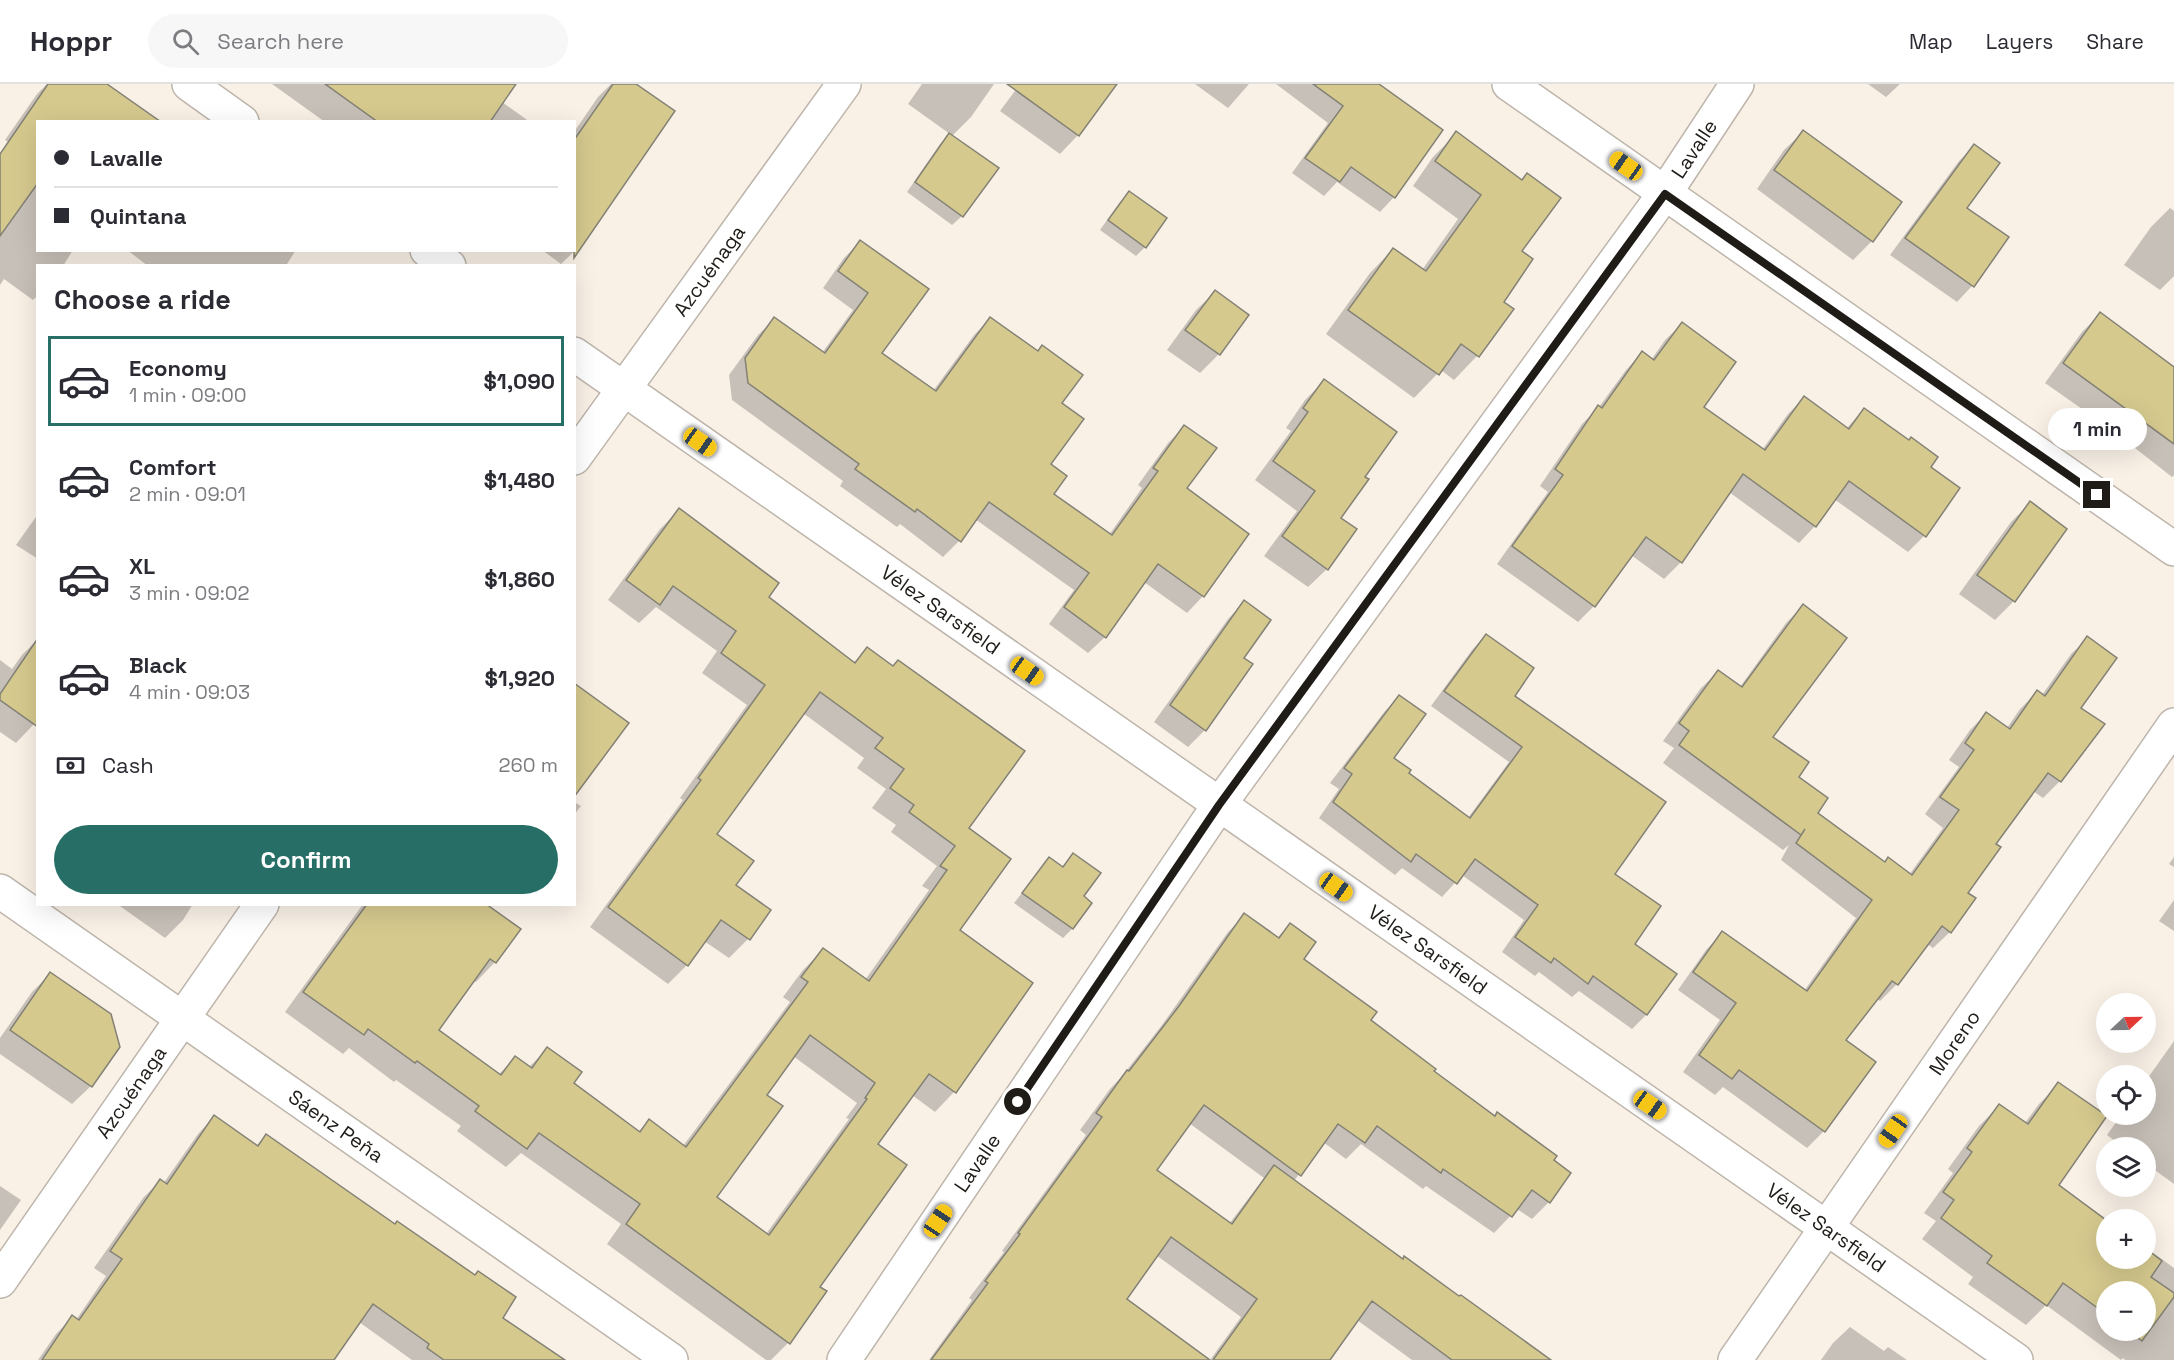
<!DOCTYPE html>
<meta charset="utf-8">
<style>
:root{--surface:#fff;--page:#f7f7f7;--text:#2b2b33;--muted:#7c7c81;--line:#e1e1e2;--accent:#266e66}
body{margin:0;font-family:"Space Grotesk",sans-serif;background:var(--page);color:var(--text);height:100vh;display:flex;flex-direction:column;font-size:22px;white-space:nowrap}
*{box-sizing:border-box;margin:0}
p{font-size:20px;color:var(--muted)}
.icon{flex:none;width:33px;height:33px;fill:none;stroke:currentColor;stroke-width:2;stroke-linecap:round;stroke-linejoin:round}
.map{position:relative;flex:1;overflow:hidden}
.side{position:absolute;left:36px;top:180px;width:540px;height:642px;display:flex;flex-direction:column;background:var(--surface);border-radius:0px;box-shadow:0 6px 24px #0002}
.side>*{flex:none}
.banner{position:absolute;left:36px;top:36px;width:540px;height:132px;border-radius:0px;box-shadow:0 6px 24px #0002;display:grid;align-content:center;height:132px;padding:0 18px;background:var(--surface)}
.needle{width:39px;rotate:68deg}
.buttons{position:absolute;left:2096px;top:909px;display:grid;gap:12px}
.buttons a{display:grid;place-items:center;width:60px;height:60px;border-radius:50%;background:var(--surface);box-shadow:0 6px 24px #0002;font-size:30px}
.end{position:absolute;width:27px;height:27px;margin:-14px;border:8px solid #1f1c18;background:#fff;box-shadow:0 0 0 3px #fff}
.from{border-radius:50%}
.bubble{position:absolute;height:42px;border-radius:21px;background:var(--surface);box-shadow:0 6px 24px #0002;font-size:20px;font-weight:600;line-height:42px;text-align:center}
.car{position:absolute;width:18px;height:36px;margin:-18px -9px;border-radius:8px;box-shadow:0 0 4px 2px #0007;background:linear-gradient(#f5c518 24%,#345 0 40%,#f5c518 0 76%,#345 0 86%,#f5c518 0)}
.banner b{display:flex;align-items:center;gap:21px;height:57px;font-size:22px}
.banner b+b{border-top:2px solid var(--line)}
.banner i{width:15px;height:15px;background:var(--text)}
ul{padding:0;list-style:none}
li{display:flex;align-items:center;gap:18px;height:90px;margin:0 12px 9px;padding:0 6px;border:3px solid transparent;border-radius:0px}
li div{flex:1}
li b{display:block;font-size:22px}
li em{font-style:normal;font-weight:600}
li.selected{border-color:var(--accent)}
li>.icon{width:54px;height:54px;stroke-width:1.5}
h2{padding:0 18px;font-size:27px;line-height:72px}
.pay{display:flex;align-items:center;gap:15px;height:66px;padding:0 18px;font-size:22px}
.pay p{margin-inline-start:auto}
.button{display:flex;gap:12px;margin-top:auto;padding:12px 18px}
.button a{flex:1;height:69px;border-radius:36px;background:var(--accent);color:#fff;font-size:24px;font-weight:600;line-height:69px;text-align:center}
header{display:flex;align-items:center;gap:36px;box-sizing:border-box;height:84px;padding:0 30px;background:var(--surface);border-bottom:2px solid var(--line)}
header strong{font-size:28px}
nav{display:flex;gap:33px;margin-inline-start:auto;font-size:21px}
.search{width:420px;height:54px;background:var(--page);display:flex;align-items:center;gap:15px;box-sizing:border-box;padding:0 21px;border-radius:33px;color:var(--muted);font-size:22px}
.map>svg:first-child{display:block}
</style>
<header>
<strong>Hoppr</strong>
<div class="search"><svg class="icon" aria-label="search" viewBox="0 0 24 24"><circle cx="10" cy="10" r="6"/><path d="M15 15l6 6"/></svg>Search here</div>
<nav><a>Map</a><a>Layers</a><a>Share</a></nav>
</header>
<div class="map">
<svg width="2174" height="1276" viewBox="0 0 2174 1276">
<rect width="100%" height="100%" fill="#f9f1e6"/>
<!-- shadow -->
<g fill="#0003" fill-rule="evenodd">
<path d="M47,0H105L38,38V166H73L63,182H38V211L33,216L4,195L0,201V70L8,58L5,56L37,10Z"/>
<path d="M272,0H514L502,18L530,38H325Z"/>
<path d="M611,0H633L584,158L561,180L542,166H574V48L598,13Z"/>
<path d="M922,0H994L971,33L952,52L962,132L952,141L907,108L940,60L950,50L908,20Z"/>
<path d="M1020,0H1089L1078,51L1060,70L1000,27Z"/>
<path d="M1195,0H1249L1228,24Z"/>
<path d="M1276,0H1376L1394,113L1380,128L1337,98L1324,112L1292,89L1328,39Z"/>
<path d="M1868,0H1900L1886,13Z"/>
<path d="M1803,48L1872,157L1853,176L1757,105L1784,66Z"/>
<path d="M1457,49L1521,97L1520,168L1502,218L1512,225L1477,272L1454,296L1441,286L1414,314L1326,250L1370,189L1393,165L1422,186L1458,135L1413,102L1433,73Z"/>
<path d="M1974,62L1965,124L2007,154L1972,202L1957,218L1890,171L1959,77Z"/>
<path d="M1129,109L1145,163L1136,172L1100,146L1120,118Z"/>
<path d="M2170,124L2174,127V192L2160,206L2124,181L2151,143Z"/>
<path d="M860,158L880,269L933,307L974,251L990,235L1060,320L1049,380L1052,410L1109,451L1142,404L1138,401L1168,359L1185,342V405L1203,512L1187,529L1144,498L1105,553L1088,569L1049,540L1074,506L975,435L959,457L943,473L900,440L897,443L840,402L843,397L732,316L729,291L758,251L774,235L822,269L853,226L823,204L844,174Z"/>
<path d="M127,166H296L287,180L289,182H148Z"/>
<path d="M1215,208L1247,231L1219,270L1200,289L1167,266L1196,226Z"/>
<path d="M2101,229L2174,285V391L2172,393L2112,346L2045,299L2082,248Z"/>
<path d="M1682,240L1702,323L1762,366L1788,330L1804,314L1846,345L1864,325L1929,383L1958,404L1924,452L1908,468L1834,415L1815,442L1799,459L1729,408L1681,478L1664,495L1631,471L1594,522L1578,538L1497,480L1548,408L1540,402L1582,340L1599,323L1626,286L1642,269L1651,276L1665,256Z"/>
<path d="M1324,297L1363,393L1339,434L1327,485L1308,503L1264,472L1297,427L1255,396L1291,347L1286,344L1305,316Z"/>
<path d="M2030,419L2065,445L2014,517L1995,536L1959,510L2011,438Z"/>
<path d="M679,426L767,513L853,579L867,565L967,745L958,846L1031,899L954,1008L935,1028L912,1011L876,1061L818,1203L788,1259L771,1276H766L607,1160L621,1140L521,1069L506,1083L457,1047L461,1042L396,996L394,998L349,964L343,970L285,928L363,820H487L486,822L519,845L495,878L476,898L473,896L437,947L498,991L515,974L528,984L547,965L572,1000L638,1048L649,1037L683,1062L790,918L783,913L803,886L823,866L865,896L929,806L922,802L937,782L891,748L896,741L872,724L886,705L857,684L864,674L803,629L715,750L734,801L769,827L748,855L729,874L704,857L687,881L668,900L590,843L683,716L680,714L747,621L702,589L717,567L656,523L639,539L608,516L660,445ZM793,972L857,1019L846,1034L849,1035L766,1150L715,1114L765,1011Z"/>
<path d="M38,430V475L16,461Z"/>
<path d="M1244,518L1242,574L1251,581L1205,646L1188,663L1154,638L1228,535Z"/>
<path d="M1803,522L1771,653L1796,693L1815,729L1884,779L1909,791L1943,744L1925,730L1959,683L1949,676L1970,646L1986,630L2007,644L2020,625L2037,608L2042,611L2071,570L2088,554L2079,624L2060,697L2043,714L2033,707L1994,760L1966,809L1950,848L1933,864L1927,860L1897,900L1880,917L1877,915L1844,957L1824,1047L1807,1064L1723,1003L1715,1011L1683,988L1720,936L1678,906L1706,866L1722,849L1804,907L1856,834L1781,776L1789,761L1783,766L1663,679L1674,664L1663,657L1701,604L1718,588L1740,603L1786,539Z"/>
<path d="M1486,551L1513,613L1613,790L1632,860L1675,891L1646,931L1632,945L1579,907L1572,913L1539,888L1535,892L1502,868L1524,836L1462,791L1442,813L1402,784L1395,791L1319,734L1339,705L1330,699L1385,627L1399,613L1392,674L1407,690L1468,734L1509,678L1431,622L1472,566Z"/>
<path d="M38,555L34,640L16,659L0,648V576L12,585L22,571Z"/>
<path d="M574,718L581,722L574,731Z"/>
<path d="M1073,771L1082,813L1090,819L1072,845L1063,854L1014,819L1049,775L1062,784Z"/>
<path d="M2174,773V783L2169,780Z"/>
<path d="M2174,816V847L2159,837Z"/>
<path d="M117,820H193L183,836L165,854Z"/>
<path d="M1245,831L1276,855L1290,841L1302,876L1369,937L1432,988L1552,1076L1549,1118L1532,1135L1517,1125L1494,1149L1426,1102L1423,1105L1361,1060L1346,1075L1323,1058L1294,1097L1403,1176L1549,1276H1412L1357,1236L1328,1276H1210L1241,1233L1156,1171L1125,1215L1164,1276H929L972,1216L969,1214L1004,1168L1002,1167L1086,1051L1080,1046L1110,1005L1123,991L1162,941L1228,848ZM1189,1039L1264,1094L1229,1140L1155,1086Z"/>
<path d="M51,889L91,1002L72,1020L0,970V954L32,908Z"/>
<path d="M2174,957V1100L2145,1079V1064H2124L2107,1051L2122,1030H2145V998Z"/>
<path d="M2059,1000L2057,1101L2106,1136V1174H2145V1163L2174,1184V1276H2125L2123,1274L2121,1276L2046,1221L2026,1241L1968,1200L1973,1193L1922,1155L1936,1137L1924,1129L1953,1089L1948,1085L1979,1042L1999,1022L2024,1040L2039,1020ZM2106,1208H2145V1246H2106Z"/>
<path d="M214,1033L256,1062L266,1052L553,1276H412L359,1238L333,1276H38L56,1250L73,1233L76,1236L106,1192L94,1184L143,1114L160,1097L163,1100L198,1050Z"/>
<path d="M0,1102L21,1116L0,1146Z"/>
<path d="M1850,1243L1884,1267L1888,1263L1907,1276H1821L1833,1259Z"/>
</g>
<!-- building -->
<g fill="#d5c98e" stroke="#838175" stroke-width="1.5" fill-rule="evenodd">
<path d="M48,0H107L161,38H38V99L0,152V70Z"/>
<path d="M325,0H516L490,38H378Z"/>
<path d="M613,0H636L675,27L574,174V56Z"/>
<path d="M1007,0H1117L1079,52Z"/>
<path d="M1313,0H1379L1443,46L1395,114L1351,83L1340,98L1305,74L1343,22Z"/>
<path d="M1803,46L1902,118L1873,158L1774,86Z"/>
<path d="M1456,47L1522,96L1527,89L1561,114L1522,167L1533,175L1504,218L1514,225L1479,273L1461,260L1439,291L1348,226L1393,164L1426,187L1481,111L1435,77Z"/>
<path d="M949,49L999,84L963,133L915,98Z"/>
<path d="M1974,60L2000,79L1967,124L2009,153L1974,203L1905,154Z"/>
<path d="M1129,107L1167,134L1146,164L1108,136Z"/>
<path d="M860,156L929,205L882,269L936,307L990,233L1038,267L1042,261L1083,291L1062,319L1084,335L1051,380L1067,392L1054,410L1112,451L1158,387L1153,384L1184,341L1217,364L1187,404L1249,450L1204,513L1158,480L1106,554L1064,523L1089,489L989,418L961,458L917,425L915,428L855,385L859,380L748,299L745,274L774,233L825,269L868,209L838,187Z"/>
<path d="M1215,206L1249,231L1220,271L1185,246Z"/>
<path d="M2100,228L2174,283V360L2063,279Z"/>
<path d="M1682,238L1736,278L1704,323L1765,366L1804,312L1849,345L1864,324L1909,356L1911,353L1938,373L1931,383L1960,404L1926,453L1849,397L1816,443L1743,390L1682,479L1646,453L1595,523L1512,462L1563,391L1555,385L1598,321L1602,324L1642,267L1654,276Z"/>
<path d="M1324,295L1397,348L1365,393L1369,395L1341,434L1357,445L1328,486L1282,452L1315,407L1273,377L1308,328L1303,324Z"/>
<path d="M2030,417L2067,445L2015,518L1977,491Z"/>
<path d="M679,424L779,499L769,513L855,579L867,563L893,582L898,576L1025,667L969,744L1011,775L960,846L1033,899L956,1009L929,990L878,1060L907,1081L820,1203L827,1207L790,1260L626,1140L640,1120L539,1049L527,1065L475,1027L479,1022L417,977L415,979L368,945L364,951L303,908L367,820H486L521,845L496,879L490,875L439,946L501,991L515,972L532,984L547,963L582,988L574,999L640,1048L649,1035L686,1063L808,898L801,893L823,864L869,897L947,786L940,782L955,762L909,728L914,721L890,704L904,685L875,664L883,654L820,608L717,750L754,777L736,801L771,826L750,856L721,836L688,882L608,823L701,696L698,694L765,601L721,569L736,547L673,502L660,521L626,496ZM810,951L875,999L865,1014L867,1015L769,1151L717,1113L783,1022L767,1011Z"/>
<path d="M1244,516L1271,536L1244,574L1253,580L1206,647L1170,621Z"/>
<path d="M1803,520L1847,554L1773,653L1809,678L1799,693L1828,714L1818,729L1885,778L1888,773L1912,791L1959,726L1940,713L1974,666L1965,659L1986,628L2010,645L2037,606L2045,612L2087,552L2117,574L2081,624L2105,640L2061,698L2048,689L1996,760L2001,763L1968,809L1976,814L1951,849L1942,842L1898,901L1892,897L1846,956L1876,978L1825,1048L1739,986L1732,995L1699,971L1736,919L1693,888L1722,847L1807,907L1872,816L1796,759L1805,745L1801,751L1679,661L1689,647L1679,639L1718,586L1742,603Z"/>
<path d="M1486,550L1534,584L1515,612L1666,718L1615,790L1661,822L1635,860L1677,890L1647,931L1593,892L1588,900L1554,874L1551,879L1515,853L1538,821L1475,775L1457,800L1416,770L1411,778L1333,718L1352,690L1344,684L1399,611L1426,630L1394,674L1411,686L1409,689L1470,734L1522,663L1444,607Z"/>
<path d="M38,554V643L0,616V610Z"/>
<path d="M574,599L629,639L574,713Z"/>
<path d="M1073,769L1101,789L1084,812L1092,819L1073,845L1022,809L1049,773L1063,783Z"/>
<path d="M1244,829L1279,854L1290,839L1316,858L1304,875L1377,928L1371,936L1436,985L1434,987L1495,1032L1497,1028L1557,1072L1554,1076L1571,1089L1550,1119L1532,1106L1512,1133L1443,1085L1441,1089L1377,1042L1365,1059L1338,1040L1301,1092L1204,1021L1157,1086L1232,1140L1274,1081L1403,1175L1404,1172L1459,1212L1461,1211L1551,1276H1452L1372,1217L1330,1276H1213L1257,1215L1171,1153L1127,1215L1210,1276H931L988,1199L985,1197L1020,1150L1018,1149L1102,1033L1096,1029L1127,986L1129,987L1179,922Z"/>
<path d="M50,888L111,930L120,963L92,1003L10,946Z"/>
<path d="M2058,998L2107,1032L2059,1101L2106,1136V1174H2145V1164L2162,1177L2151,1193L2174,1209V1213L2142,1257L2128,1246H2145V1208H2106V1230L2063,1199L2047,1222L1987,1179L1992,1172L1941,1134L1954,1116L1943,1108L1972,1068L1967,1064L1999,1020L2028,1040Z"/>
<path d="M214,1031L258,1062L266,1050L395,1140L397,1137L475,1191L478,1187L516,1213L503,1234L565,1276H444L427,1264L429,1260L373,1220L334,1276H42L72,1231L79,1236L122,1175L110,1167L160,1095L167,1100Z"/>
</g>
<g fill="none" stroke-linecap="round" stroke-linejoin="round">
<!-- minor casing -->
<g stroke="#bdb5ab" stroke-width="36">
<g id="minor">
<path d="M189,0L242,38"/>
<path d="M427,166L449,182"/>
<path id="s1" d="M574,270L2016,1276"/>
<path id="s2" d="M574,374L844,0"/>
<path id="s3" d="M0,807L671,1276"/>
<path id="s4" d="M0,1197L262,820"/>
<path id="s5" d="M844,1276L1219,721L1665,109L1737,0"/>
<path id="s6" d="M1735,1276L2174,641"/>
</g>
</g>
<!-- secondary casing -->
<g stroke="#bdb5ab" stroke-width="36">
<path id="secondary" d="M1509,0L2174,465"/>
</g>
<!-- minor -->
<use href="#minor" stroke="#fff" stroke-width="33"/>
<!-- secondary -->
<use href="#secondary" stroke="#fff" stroke-width="33"/>
</g>
<g fill="none" stroke-linecap="round" stroke-linejoin="round">
<!-- route -->
<path stroke="#1f1c18" stroke-width="8" d="M1018,1018L1219,721L1665,110L2097,411"/>
</g>
<g text-anchor="middle" stroke-width="5" stroke-linejoin="round" paint-order="stroke">
<!-- street labels -->
<g font-size="20" fill="#1f1c18" stroke="#f9f1e6">
<text dy="7" stroke="none"><textPath href="#s5" startOffset="1480">Lavalle</textPath></text>
<text dy="7" stroke="none"><textPath href="#s2" startOffset="231">Azcuénaga</textPath></text>
<text dy="7" stroke="none"><textPath href="#s1" startOffset="447">Vélez Sarsfield</textPath></text>
<text dy="7" stroke="none"><textPath href="#s1" startOffset="1041">Vélez Sarsfield</textPath></text>
<text dy="7" stroke="none"><textPath href="#s6" startOffset="386">Moreno</textPath></text>
<text dy="7" stroke="none"><textPath href="#s4" startOffset="230">Azcuénaga</textPath></text>
<text dy="7" stroke="none"><textPath href="#s3" startOffset="410">Sáenz Peña</textPath></text>
<text dy="7" stroke="none"><textPath href="#s5" startOffset="238">Lavalle</textPath></text>
<text dy="7" stroke="none"><textPath href="#s1" startOffset="1527">Vélez Sarsfield</textPath></text>
</g>
</g>
</svg>
<div class="buttons">
<a><svg class="needle" viewBox="-14 -14 28 28"><path d="M0-13l5 13h-10z" fill="#e53935"/><path d="M0 13l5-13h-10z" fill="#7c7c81"/></svg></a>
<a><svg class="icon" aria-label="locate" viewBox="0 0 24 24"><circle cx="12" cy="12" r="6"/><path d="M12 2v4M12 18v4M2 12h4M18 12h4"/></svg></a>
<a><svg class="icon" aria-label="layers" viewBox="0 0 24 24"><path d="M12 4l9 5-9 5-9-5zM3 14l9 5 9-5"/></svg></a>
<a>+</a>
<a>−</a>
</div>
<i class="end from" style="left:1018px;top:1018px"></i>
<i class="end" style="left:2097px;top:411px"></i>
<div class="bubble" style="left:2048px;top:324px;width:99px">1 min</div>
<i class="car" style="left:1626px;top:82px;rotate:305deg"></i>
<i class="car" style="left:700px;top:358px;rotate:125deg"></i>
<i class="car" style="left:1027px;top:587px;rotate:125deg"></i>
<i class="car" style="left:1336px;top:803px;rotate:125deg"></i>
<i class="car" style="left:1650px;top:1021px;rotate:125deg"></i>
<i class="car" style="left:1893px;top:1047px;rotate:215deg"></i>
<i class="car" style="left:938px;top:1137px;rotate:34deg"></i>
<div class="banner">
<b><i class="from"></i>Lavalle</b>
<b><i></i>Quintana</b>
</div>
<section class="side">
<h2>Choose a ride</h2>
<ul>
<li class="selected"><svg class="icon" aria-label="car" viewBox="0 0 24 24"><path d="M5 17H2v-5l4-1 3-4h7l3 4 3 1v5h-3M9 17h6M6 11h13"/><circle cx="7" cy="17" r="2"/><circle cx="17" cy="17" r="2"/></svg><div><b>Economy</b><p>1 min · 09:00</p></div><em>$1,090</em></li>
<li><svg class="icon" aria-label="car" viewBox="0 0 24 24"><path d="M5 17H2v-5l4-1 3-4h7l3 4 3 1v5h-3M9 17h6M6 11h13"/><circle cx="7" cy="17" r="2"/><circle cx="17" cy="17" r="2"/></svg><div><b>Comfort</b><p>2 min · 09:01</p></div><em>$1,480</em></li>
<li><svg class="icon" aria-label="car" viewBox="0 0 24 24"><path d="M5 17H2v-5l4-1 3-4h7l3 4 3 1v5h-3M9 17h6M6 11h13"/><circle cx="7" cy="17" r="2"/><circle cx="17" cy="17" r="2"/></svg><div><b>XL</b><p>3 min · 09:02</p></div><em>$1,860</em></li>
<li><svg class="icon" aria-label="car" viewBox="0 0 24 24"><path d="M5 17H2v-5l4-1 3-4h7l3 4 3 1v5h-3M9 17h6M6 11h13"/><circle cx="7" cy="17" r="2"/><circle cx="17" cy="17" r="2"/></svg><div><b>Black</b><p>4 min · 09:03</p></div><em>$1,920</em></li>
</ul>
<div class="pay"><svg class="icon" aria-label="cash" viewBox="0 0 24 24"><path d="M3 7h18v10H3z"/><circle cx="12" cy="12" r="2"/></svg>Cash<p>260 m</p></div>
<div class="button"><a>Confirm</a></div>
</section>
</div>
